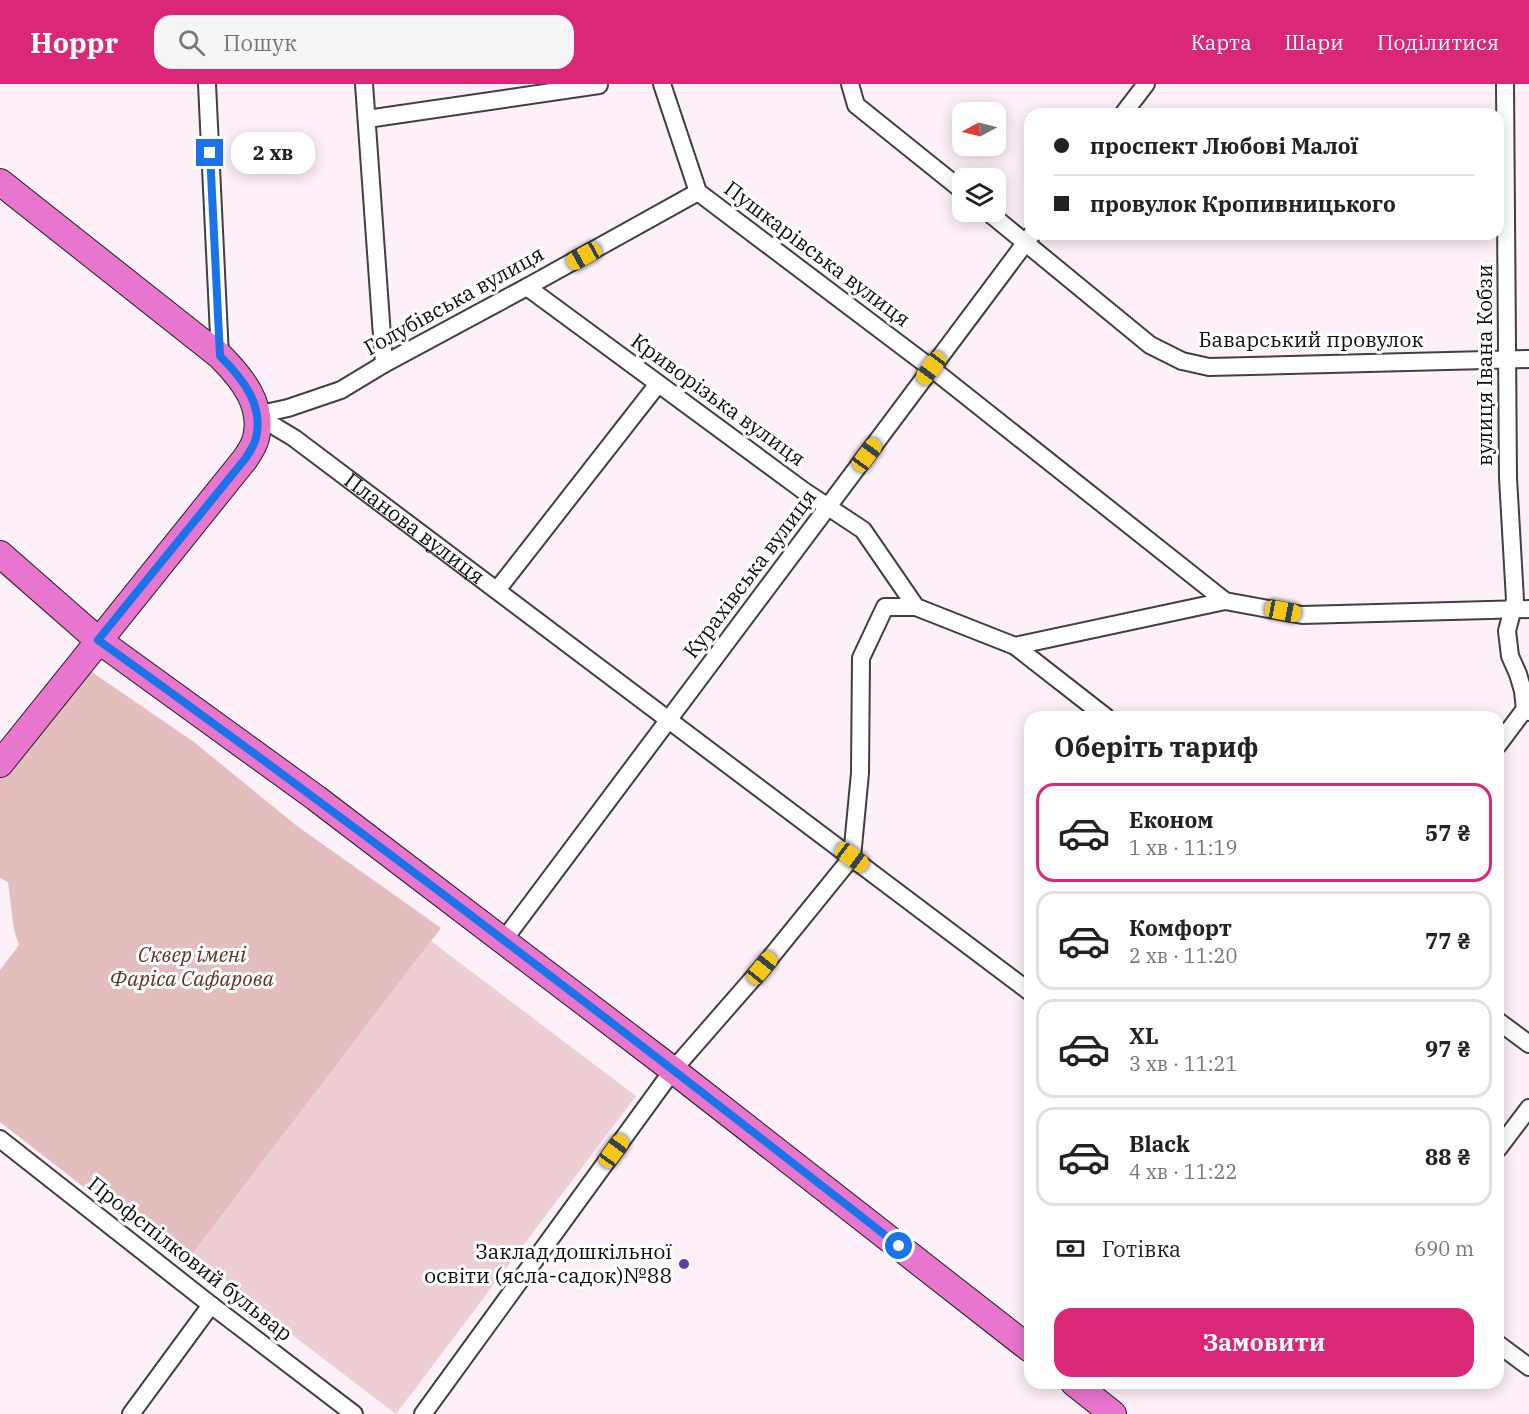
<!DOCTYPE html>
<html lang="uk">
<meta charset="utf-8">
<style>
:root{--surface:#fff;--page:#f6f6f6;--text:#222;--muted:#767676;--line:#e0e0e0;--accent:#db2777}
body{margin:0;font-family:"IBM Plex Serif",serif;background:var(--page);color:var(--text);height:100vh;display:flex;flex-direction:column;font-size:22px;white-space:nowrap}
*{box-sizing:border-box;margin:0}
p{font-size:20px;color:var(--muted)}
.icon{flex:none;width:33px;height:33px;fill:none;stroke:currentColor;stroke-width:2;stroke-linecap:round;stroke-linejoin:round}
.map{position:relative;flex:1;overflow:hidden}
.panel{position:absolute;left:1024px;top:627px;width:480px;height:678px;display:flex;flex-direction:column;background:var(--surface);border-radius:18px;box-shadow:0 3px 15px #0003}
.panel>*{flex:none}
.hud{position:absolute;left:1024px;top:24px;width:480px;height:132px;border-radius:18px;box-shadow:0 3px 15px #0003;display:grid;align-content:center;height:132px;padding:0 30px;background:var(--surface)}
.needle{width:39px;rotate:263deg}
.fabs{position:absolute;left:952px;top:18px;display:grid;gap:12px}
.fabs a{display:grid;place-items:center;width:54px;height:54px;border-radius:12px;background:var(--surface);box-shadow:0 3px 15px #0003;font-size:30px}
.end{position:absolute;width:27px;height:27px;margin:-14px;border:8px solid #1a73e8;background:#fff;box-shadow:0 0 0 3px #fff}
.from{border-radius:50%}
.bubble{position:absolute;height:42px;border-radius:18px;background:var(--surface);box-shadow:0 3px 15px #0003;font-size:20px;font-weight:700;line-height:42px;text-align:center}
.car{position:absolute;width:18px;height:36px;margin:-18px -9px;border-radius:8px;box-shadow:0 0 4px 2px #0007;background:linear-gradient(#f5c518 24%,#345 0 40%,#f5c518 0 76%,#345 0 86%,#f5c518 0)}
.hud b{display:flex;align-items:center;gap:21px;height:57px;font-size:22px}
.hud b+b{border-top:2px solid var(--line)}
.hud i{width:15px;height:15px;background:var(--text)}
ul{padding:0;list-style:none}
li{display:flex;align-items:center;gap:18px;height:99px;margin:0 12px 9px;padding:0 18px;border:3px solid var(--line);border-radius:18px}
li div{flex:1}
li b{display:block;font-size:22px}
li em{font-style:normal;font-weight:700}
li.active{border-color:var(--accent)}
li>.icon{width:54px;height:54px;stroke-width:1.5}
h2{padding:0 30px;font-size:27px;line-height:72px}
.pay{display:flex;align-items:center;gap:15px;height:66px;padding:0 30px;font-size:22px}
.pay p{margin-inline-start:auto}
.action{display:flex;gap:12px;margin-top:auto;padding:12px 30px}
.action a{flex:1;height:69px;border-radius:18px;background:var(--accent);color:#fff;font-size:24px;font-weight:700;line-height:69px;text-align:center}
header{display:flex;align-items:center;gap:36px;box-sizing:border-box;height:84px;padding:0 30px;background:var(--accent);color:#fff}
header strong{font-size:28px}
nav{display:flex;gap:33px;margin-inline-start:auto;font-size:21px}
.search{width:420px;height:54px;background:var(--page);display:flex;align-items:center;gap:15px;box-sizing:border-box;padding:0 21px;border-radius:18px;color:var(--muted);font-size:22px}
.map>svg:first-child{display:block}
</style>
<header>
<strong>Hoppr</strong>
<div class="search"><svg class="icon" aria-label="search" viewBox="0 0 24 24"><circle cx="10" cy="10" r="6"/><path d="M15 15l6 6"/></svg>Пошук</div>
<nav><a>Карта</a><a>Шари</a><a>Поділитися</a></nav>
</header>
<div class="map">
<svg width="1529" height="1330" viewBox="0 0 1529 1330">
<rect width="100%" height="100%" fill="#fdf0f9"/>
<!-- park -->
<path fill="#e4bdbf" d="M80,580L194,658L297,742L441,844L190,1173L176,1175L0,1038V886L19,861L14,846L8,798L0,794V681Z"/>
<!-- pitch -->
<path fill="#ecced3" d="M431,857L636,1012L396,1330L190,1173Z"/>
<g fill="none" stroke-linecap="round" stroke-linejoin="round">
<!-- street casing -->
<g stroke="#404040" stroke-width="20">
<g id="street">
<path d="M207,0L220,272"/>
<path d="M364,0L384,280"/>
<path d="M662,0L698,108L931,284L1225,517"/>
<path d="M850,0L856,21L963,107"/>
<path d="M1505,0L1508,394L1515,516L1507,547L1510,572L1518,590L1523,607L1525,625L1529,628"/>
<path d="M1123,30L1146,0"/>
<path d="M367,35L599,1"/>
<path d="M988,128L1150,261L1182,277L1209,283L1529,275"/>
<path d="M527,203L804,407L863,446L916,523L1015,562L1106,633"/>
<path id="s1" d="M256,331L294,354L1030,908"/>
<path d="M256,331L288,324L341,306L384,280L527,203L698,108"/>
<path d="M497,506L658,300"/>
<path d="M1015,562L1225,517L1302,531L1529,525"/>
<path d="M1498,661L1525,625"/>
<path d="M503,857L1032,150"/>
<path d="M1498,937L1529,960"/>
<path d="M0,1055L211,1221L354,1330"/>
<path d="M1498,1065L1529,1024"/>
<path d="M1498,1260L1529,1283"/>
<path d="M131,1330L211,1221"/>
<path d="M423,1330L673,986L762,884L852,773L860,689L861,574L885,523H916"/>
</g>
</g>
<!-- primary casing -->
<g stroke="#1e1e1e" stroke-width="28">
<g id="primary">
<path d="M0,98L220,272C242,294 264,321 256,354C254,362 249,369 245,375C163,476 82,578 0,680"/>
<path d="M0,470L98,556L316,714L673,986L1030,1265"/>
<path d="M1074,1299L1113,1330"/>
</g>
</g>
<!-- street -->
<use href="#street" stroke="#fff" stroke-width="16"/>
<!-- primary -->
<use href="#primary" stroke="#e875ce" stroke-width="26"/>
</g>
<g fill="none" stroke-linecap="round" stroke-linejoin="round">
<!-- route -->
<path stroke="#1a73e8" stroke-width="8" d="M210,69L220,272C242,294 264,320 256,354C254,362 249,369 245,375L98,556C370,751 635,955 899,1162"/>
</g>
<!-- markers -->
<circle fill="#6836ad" stroke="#fff" stroke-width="2" cx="684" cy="1180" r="6"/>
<g text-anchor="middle" stroke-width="6" stroke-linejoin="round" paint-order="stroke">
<!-- street labels -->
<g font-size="21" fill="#0d0d0d" stroke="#fff">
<text transform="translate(817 170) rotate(37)" y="7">Пушкарівська вулиця</text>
<text transform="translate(454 217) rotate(-29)" y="7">Голубівська вулиця</text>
<text x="1311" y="263">Баварський провулок</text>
<text transform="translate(1485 281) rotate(-90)" y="7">вулиця Івана Кобзи</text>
<text transform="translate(718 316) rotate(36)" y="7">Криворізька вулиця</text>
<text dy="7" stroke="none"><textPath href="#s1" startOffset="195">Планова вулиця</textPath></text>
<text transform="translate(750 490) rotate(-53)" y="7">Курахівська вулиця</text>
<text transform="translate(190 1175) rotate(38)" y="7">Профспілковий бульвар</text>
</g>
<!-- park labels -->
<g font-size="21" font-style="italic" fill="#5e3425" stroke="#fff">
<text x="192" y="878">Сквер імені<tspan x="192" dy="24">Фаріса Сафарова</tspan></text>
</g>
<!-- poi labels -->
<g font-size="21" fill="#0d0d0d" stroke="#fff" text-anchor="end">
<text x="672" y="1175">Заклад дошкільної<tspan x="672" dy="24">освіти (ясла-садок)№88</tspan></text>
</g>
</g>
</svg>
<div class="fabs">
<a><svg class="needle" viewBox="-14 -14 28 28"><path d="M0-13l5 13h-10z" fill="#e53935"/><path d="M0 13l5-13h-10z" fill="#767676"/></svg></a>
<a><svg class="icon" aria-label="layers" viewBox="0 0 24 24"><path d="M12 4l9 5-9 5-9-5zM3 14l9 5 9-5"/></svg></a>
</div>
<i class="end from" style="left:899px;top:1162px"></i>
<i class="end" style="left:210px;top:69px"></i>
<div class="bubble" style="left:231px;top:48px;width:84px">2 хв</div>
<i class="car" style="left:584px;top:172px;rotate:241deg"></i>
<i class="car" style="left:931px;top:284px;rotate:217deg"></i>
<i class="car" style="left:867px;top:371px;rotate:36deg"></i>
<i class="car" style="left:1283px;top:527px;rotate:101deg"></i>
<i class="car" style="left:852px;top:773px;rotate:127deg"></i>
<i class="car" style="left:762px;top:884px;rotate:39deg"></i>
<i class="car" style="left:614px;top:1067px;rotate:36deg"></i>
<div class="hud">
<b><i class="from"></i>проспект Любові Малої</b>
<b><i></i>провулок Кропивницького</b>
</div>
<section class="panel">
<h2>Оберіть тариф</h2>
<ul>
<li class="active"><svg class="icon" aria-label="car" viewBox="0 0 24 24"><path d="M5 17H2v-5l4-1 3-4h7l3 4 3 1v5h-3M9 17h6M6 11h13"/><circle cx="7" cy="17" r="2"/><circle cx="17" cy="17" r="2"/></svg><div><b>Економ</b><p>1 хв · 11:19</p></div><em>57 ₴</em></li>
<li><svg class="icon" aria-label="car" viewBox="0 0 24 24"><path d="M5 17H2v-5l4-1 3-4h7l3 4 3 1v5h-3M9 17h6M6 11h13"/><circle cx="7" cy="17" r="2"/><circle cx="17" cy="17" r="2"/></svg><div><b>Комфорт</b><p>2 хв · 11:20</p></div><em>77 ₴</em></li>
<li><svg class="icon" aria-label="car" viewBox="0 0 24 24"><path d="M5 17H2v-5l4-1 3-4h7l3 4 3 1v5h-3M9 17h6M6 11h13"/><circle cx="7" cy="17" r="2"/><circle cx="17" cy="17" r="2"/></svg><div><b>XL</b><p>3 хв · 11:21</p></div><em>97 ₴</em></li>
<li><svg class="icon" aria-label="car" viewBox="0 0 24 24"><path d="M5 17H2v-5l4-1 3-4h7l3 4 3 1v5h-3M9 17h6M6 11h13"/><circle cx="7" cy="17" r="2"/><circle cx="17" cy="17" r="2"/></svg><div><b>Black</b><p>4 хв · 11:22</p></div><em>88 ₴</em></li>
</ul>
<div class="pay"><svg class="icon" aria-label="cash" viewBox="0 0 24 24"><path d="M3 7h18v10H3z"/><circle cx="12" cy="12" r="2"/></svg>Готівка<p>690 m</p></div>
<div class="action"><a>Замовити</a></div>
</section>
</div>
